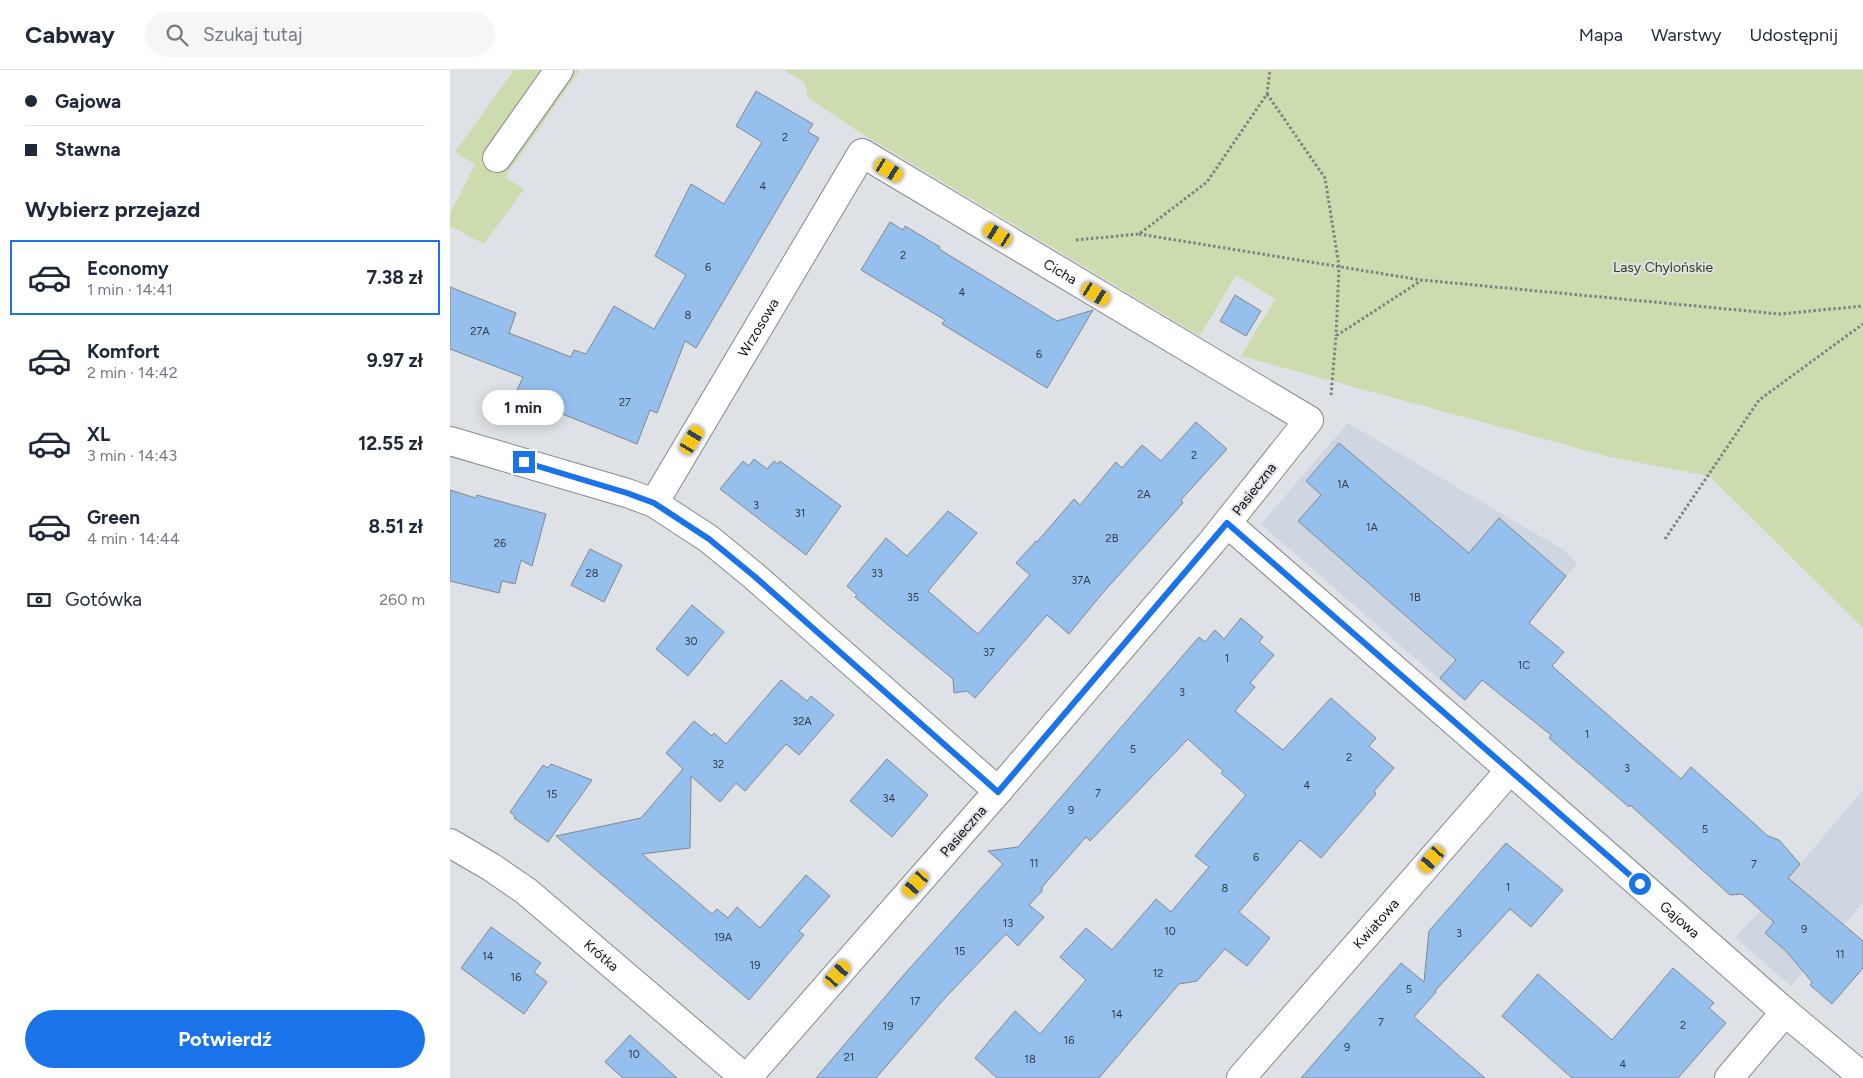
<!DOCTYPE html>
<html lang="pl">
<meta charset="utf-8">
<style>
:root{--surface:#fff;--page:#f6f6f7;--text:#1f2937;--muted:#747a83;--line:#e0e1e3;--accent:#1a73e8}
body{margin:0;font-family:Figtree,sans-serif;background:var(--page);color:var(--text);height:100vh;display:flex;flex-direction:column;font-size:19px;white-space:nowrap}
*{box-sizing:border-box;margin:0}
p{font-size:16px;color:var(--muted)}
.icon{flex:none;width:28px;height:28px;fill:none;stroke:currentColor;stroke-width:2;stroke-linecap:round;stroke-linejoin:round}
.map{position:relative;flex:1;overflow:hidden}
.drawer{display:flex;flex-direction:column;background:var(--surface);width:450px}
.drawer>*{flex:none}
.banner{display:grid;align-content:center;height:110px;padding:0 25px;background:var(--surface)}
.end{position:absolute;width:22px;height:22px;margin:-11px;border:6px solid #1a73e8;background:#fff;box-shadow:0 0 0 2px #fff}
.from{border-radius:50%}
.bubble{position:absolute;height:35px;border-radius:18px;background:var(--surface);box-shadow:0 2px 12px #0003;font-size:16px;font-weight:700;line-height:35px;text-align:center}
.car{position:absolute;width:15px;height:30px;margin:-15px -8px;border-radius:6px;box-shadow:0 0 4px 1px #0007;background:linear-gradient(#f5c518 24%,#345 0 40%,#f5c518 0 76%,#345 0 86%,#f5c518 0)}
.banner b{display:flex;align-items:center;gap:18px;height:48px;font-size:19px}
.banner b+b{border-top:1px solid var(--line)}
.banner i{width:12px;height:12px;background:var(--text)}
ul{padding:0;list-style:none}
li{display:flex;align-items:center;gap:15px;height:75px;margin:0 10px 8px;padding:0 15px;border:2px solid transparent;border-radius:0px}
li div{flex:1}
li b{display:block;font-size:19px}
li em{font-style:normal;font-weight:700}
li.active{border-color:var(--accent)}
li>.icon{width:45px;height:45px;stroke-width:1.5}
h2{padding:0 25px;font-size:22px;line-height:60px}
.pay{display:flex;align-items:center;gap:12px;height:55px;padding:0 25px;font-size:19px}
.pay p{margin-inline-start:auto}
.action{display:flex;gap:10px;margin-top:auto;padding:10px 25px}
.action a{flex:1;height:58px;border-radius:30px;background:var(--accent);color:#fff;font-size:20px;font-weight:700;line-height:58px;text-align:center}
header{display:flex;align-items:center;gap:30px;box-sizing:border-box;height:70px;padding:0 25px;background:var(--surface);border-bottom:1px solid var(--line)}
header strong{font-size:24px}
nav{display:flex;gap:28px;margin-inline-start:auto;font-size:18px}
.search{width:350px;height:45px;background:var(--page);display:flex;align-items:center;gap:12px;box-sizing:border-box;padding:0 18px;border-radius:28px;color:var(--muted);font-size:19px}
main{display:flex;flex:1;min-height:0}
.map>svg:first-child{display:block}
</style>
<header>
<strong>Cabway</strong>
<div class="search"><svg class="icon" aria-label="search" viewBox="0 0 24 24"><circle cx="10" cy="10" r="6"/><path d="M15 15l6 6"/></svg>Szukaj tutaj</div>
<nav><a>Mapa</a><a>Warstwy</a><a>Udostępnij</a></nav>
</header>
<main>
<section class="drawer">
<div class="banner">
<b><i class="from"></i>Gajowa</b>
<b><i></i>Stawna</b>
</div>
<h2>Wybierz przejazd</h2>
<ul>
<li class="active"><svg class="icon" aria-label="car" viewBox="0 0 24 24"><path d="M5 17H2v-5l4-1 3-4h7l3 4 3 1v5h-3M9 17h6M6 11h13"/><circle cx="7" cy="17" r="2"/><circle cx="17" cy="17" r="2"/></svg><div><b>Economy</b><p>1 min · 14:41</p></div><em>7.38 zł</em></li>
<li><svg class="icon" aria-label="car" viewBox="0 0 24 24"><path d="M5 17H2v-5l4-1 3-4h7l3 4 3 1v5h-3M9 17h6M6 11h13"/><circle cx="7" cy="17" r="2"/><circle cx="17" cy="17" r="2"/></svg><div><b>Komfort</b><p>2 min · 14:42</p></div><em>9.97 zł</em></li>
<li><svg class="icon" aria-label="car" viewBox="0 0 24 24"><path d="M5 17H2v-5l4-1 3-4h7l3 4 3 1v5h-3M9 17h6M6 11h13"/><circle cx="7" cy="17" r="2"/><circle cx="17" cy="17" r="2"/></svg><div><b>XL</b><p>3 min · 14:43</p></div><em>12.55 zł</em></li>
<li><svg class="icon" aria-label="car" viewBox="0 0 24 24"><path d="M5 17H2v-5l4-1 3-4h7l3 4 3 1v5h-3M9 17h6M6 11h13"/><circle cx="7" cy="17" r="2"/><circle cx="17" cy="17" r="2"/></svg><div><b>Green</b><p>4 min · 14:44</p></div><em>8.51 zł</em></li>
</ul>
<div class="pay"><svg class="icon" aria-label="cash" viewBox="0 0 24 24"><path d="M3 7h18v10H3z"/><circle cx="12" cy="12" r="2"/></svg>Gotówka<p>260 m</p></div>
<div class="action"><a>Potwierdź</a></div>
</section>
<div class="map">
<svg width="1413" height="1008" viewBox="0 0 1413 1008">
<rect width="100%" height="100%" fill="#dee2e7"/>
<!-- built -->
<g fill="#cdd6e1">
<path d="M898,353L1115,481L1127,493L1033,611L1014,631L811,454Z"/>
<path d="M1413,720V833L1341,916L1285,867L1311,840Z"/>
</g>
<!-- green -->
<g fill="#cddcaf">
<path d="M64,0H130L55,107L74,119L34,174L0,156V144L25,94L5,82Z"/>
<path d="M334,0H1413V558L1259,406L1160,387L791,286L825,229L786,205L750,266L406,60L358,28L355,13Z"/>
</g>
<!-- building -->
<g fill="#95c0ed" stroke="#83878b">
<path d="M306,21L363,54L358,62L369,68L246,278L235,271L207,343L200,340L187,374L65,325L73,307L0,279V217L66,243L59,263L121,287L124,280L136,284L164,236L204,259L236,205L205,186L241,114L274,134L312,72L286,56Z"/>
<path d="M440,152L453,160L455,156L490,177L489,179L607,251L643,240L597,318L492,254L495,250L411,200Z"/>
<path d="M785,225L811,241L796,266L770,251Z"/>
<path d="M746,352L777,379L731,430L733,433L651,525L619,564L597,545L525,628L517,621L504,623L503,609L426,545L405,527L407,525L397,516L436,468L457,486L498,441L527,463L478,521L528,564L580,505L566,493L586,471L587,472L624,429L630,435L666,392L672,398L692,375L711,391Z"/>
<path d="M889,373L1019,483L1049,448L1116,506L1079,553L1114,582L1102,596L1231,709L1241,697L1318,766L1329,770L1350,794L1338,808L1413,871V898L1382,934L1360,915L1362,912L1336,881L1315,863L1324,852L1292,824L1280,825L1180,735L1179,737L1099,668L1101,665L1032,610L1015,630L990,608L1006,590L848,451L871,425L856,411Z"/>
<path d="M304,389L317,399L324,391L328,394L330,391L391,436L356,485L270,419L293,391L299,396Z"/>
<path d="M0,420L26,428L27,425L96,444L82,496L71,490L65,514L52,511L49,523L0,511Z"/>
<path d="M140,479L172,495L154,532L121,515Z"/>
<path d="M242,535L274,562L238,606L206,579Z"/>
<path d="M791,548L813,567L809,572L824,585L800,613L805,617L785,641L833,680L881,628L926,668L919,676L944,698L924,721L926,724L871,788L850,770L789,842L820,868L797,896L775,879L747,911L729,914L649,1008H547L525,988L565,941L590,964L636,910L610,887L636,858L662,880L706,829L721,842L759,797L745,786L796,725L771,703L773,701L738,669L640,771L636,767L592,817V821L579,835L594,847L568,876L556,864L495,928L426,1008H366L452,907L553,794L538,781L568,777L749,567L755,572L765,560L774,569Z"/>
<path d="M331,610L357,631L361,626L384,645L349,685L336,674L295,721L286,713L270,732L241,706L240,778L192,784L262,844L267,839L278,848L287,837L310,858L356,805L380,826L349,861L354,865L299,930L106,766L191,748L233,699L216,683L244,651L262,666L264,663L276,674Z"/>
<path d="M437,689L478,725L442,767L400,731Z"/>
<path d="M101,694L142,710L98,772L64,748L65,746L60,742L93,695L98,698Z"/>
<path d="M1056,773L1113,820L1081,857L1060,839L985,921L986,922L964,947L1035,1008H851L951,893L974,912L979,861Z"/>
<path d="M41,857L91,893L84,902L97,912L74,944L11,898Z"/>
<path d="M1223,898L1264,933L1259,938L1276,953L1228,1008H1122L1052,946L1088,904L1162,970Z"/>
<path d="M180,965L227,1008H173L155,992Z"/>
</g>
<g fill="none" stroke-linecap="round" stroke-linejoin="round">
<!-- minor casing -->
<g stroke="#85898d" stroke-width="30">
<g id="minor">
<path d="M47,88L109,0"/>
<path d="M0,371L177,423L204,433L259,469L304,506L548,721"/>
<path id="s1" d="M204,433L412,83L859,350L761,473L548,721L297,1008"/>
<path id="s2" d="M777,453L1060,700L1335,942L1413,1007"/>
<path id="s3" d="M0,773L41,797L76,821L295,1008"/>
<path id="s4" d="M791,1008L1060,700"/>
<path d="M1279,1008L1335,942"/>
</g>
</g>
<!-- path -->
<g stroke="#7d8084" stroke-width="3" stroke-dasharray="2.5 2.5" stroke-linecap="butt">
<path d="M817,24L875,108L889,196L886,266"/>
<path d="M689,164L971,210"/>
<path d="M626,170L689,164L757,112L817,24L820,0"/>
<path d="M881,325L886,266L972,210L1330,244L1413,236"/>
<path d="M1215,469L1309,330L1413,254"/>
</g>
<!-- minor -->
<use href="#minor" stroke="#fff" stroke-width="28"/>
</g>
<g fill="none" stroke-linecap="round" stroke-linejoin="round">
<!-- route -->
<path stroke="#1a73e8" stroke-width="6" d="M74,392L177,423L204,433L259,469L304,506L548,722L777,453L1190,814"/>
</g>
<g text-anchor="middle" stroke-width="4" stroke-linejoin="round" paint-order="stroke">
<!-- number labels -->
<g font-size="11" fill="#303b48">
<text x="335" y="71">2</text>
<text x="313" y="120">4</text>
<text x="453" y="189">2</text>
<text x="258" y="201">6</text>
<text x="512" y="226">4</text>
<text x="238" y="249">8</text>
<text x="30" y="265">27A</text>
<text x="589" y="288">6</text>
<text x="175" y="336">27</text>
<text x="744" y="389">2</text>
<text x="893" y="418">1A</text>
<text x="694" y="428">2A</text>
<text x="306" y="439">3</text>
<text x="350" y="447">31</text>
<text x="922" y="461">1A</text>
<text x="662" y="472">2B</text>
<text x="50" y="477">26</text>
<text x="142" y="507">28</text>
<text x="427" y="507">33</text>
<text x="631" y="514">37A</text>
<text x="463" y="531">35</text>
<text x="965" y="531">1B</text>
<text x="241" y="575">30</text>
<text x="539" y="586">37</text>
<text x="777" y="592">1</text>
<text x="1074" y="599">1C</text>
<text x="732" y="626">3</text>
<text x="352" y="655">32A</text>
<text x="1137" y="668">1</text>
<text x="683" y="683">5</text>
<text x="899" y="691">2</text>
<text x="268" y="698">32</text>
<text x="1177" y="702">3</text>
<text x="857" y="719">4</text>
<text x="648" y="727">7</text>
<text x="102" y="728">15</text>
<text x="439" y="732">34</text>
<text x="621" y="744">9</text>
<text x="1255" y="763">5</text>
<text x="806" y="791">6</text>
<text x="584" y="797">11</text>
<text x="1304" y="798">7</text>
<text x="1058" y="821">1</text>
<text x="775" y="822">8</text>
<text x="558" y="857">13</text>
<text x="1354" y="863">9</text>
<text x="720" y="865">10</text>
<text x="1009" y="867">3</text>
<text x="273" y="871">19A</text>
<text x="510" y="885">15</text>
<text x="1390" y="888">11</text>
<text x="38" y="890">14</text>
<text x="305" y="899">19</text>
<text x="708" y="907">12</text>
<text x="66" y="911">16</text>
<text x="959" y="923">5</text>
<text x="465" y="935">17</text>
<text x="667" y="948">14</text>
<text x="931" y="956">7</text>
<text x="1233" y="959">2</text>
<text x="438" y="960">19</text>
<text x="619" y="974">16</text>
<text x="897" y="981">9</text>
<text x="184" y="988">10</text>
<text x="399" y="991">21</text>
<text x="580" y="993">18</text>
<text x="1173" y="998">4</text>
</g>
<!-- park labels -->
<g font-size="14" fill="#333e14" stroke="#dee2e7">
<text x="1213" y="202">Lasy Chylońskie</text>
</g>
<!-- street labels -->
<g font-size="14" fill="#0e0f11" stroke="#dee2e7">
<text dy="5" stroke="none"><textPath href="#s1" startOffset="638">Cicha</textPath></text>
<text dy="5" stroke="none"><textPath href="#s1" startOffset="204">Wrzosowa</textPath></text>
<text transform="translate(804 419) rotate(-52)" y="5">Pasieczna</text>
<text transform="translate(513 761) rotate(-49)" y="5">Pasieczna</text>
<text dy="5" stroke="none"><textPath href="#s2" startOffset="602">Gajowa</textPath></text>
<text dy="5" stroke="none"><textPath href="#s4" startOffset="205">Kwiatowa</textPath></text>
<text dy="5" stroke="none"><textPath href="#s3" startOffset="189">Krótka</textPath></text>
</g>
</g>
</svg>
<i class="end from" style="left:1190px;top:814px"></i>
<i class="end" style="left:74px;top:392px"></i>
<div class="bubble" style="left:32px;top:320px;width:82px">1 min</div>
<i class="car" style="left:439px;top:100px;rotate:121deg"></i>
<i class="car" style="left:548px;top:165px;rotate:301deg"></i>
<i class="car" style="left:646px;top:224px;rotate:121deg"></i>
<i class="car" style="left:242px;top:370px;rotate:31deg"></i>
<i class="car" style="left:982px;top:789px;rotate:221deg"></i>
<i class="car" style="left:466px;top:814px;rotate:221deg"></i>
<i class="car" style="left:388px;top:904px;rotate:41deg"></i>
</div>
</main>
